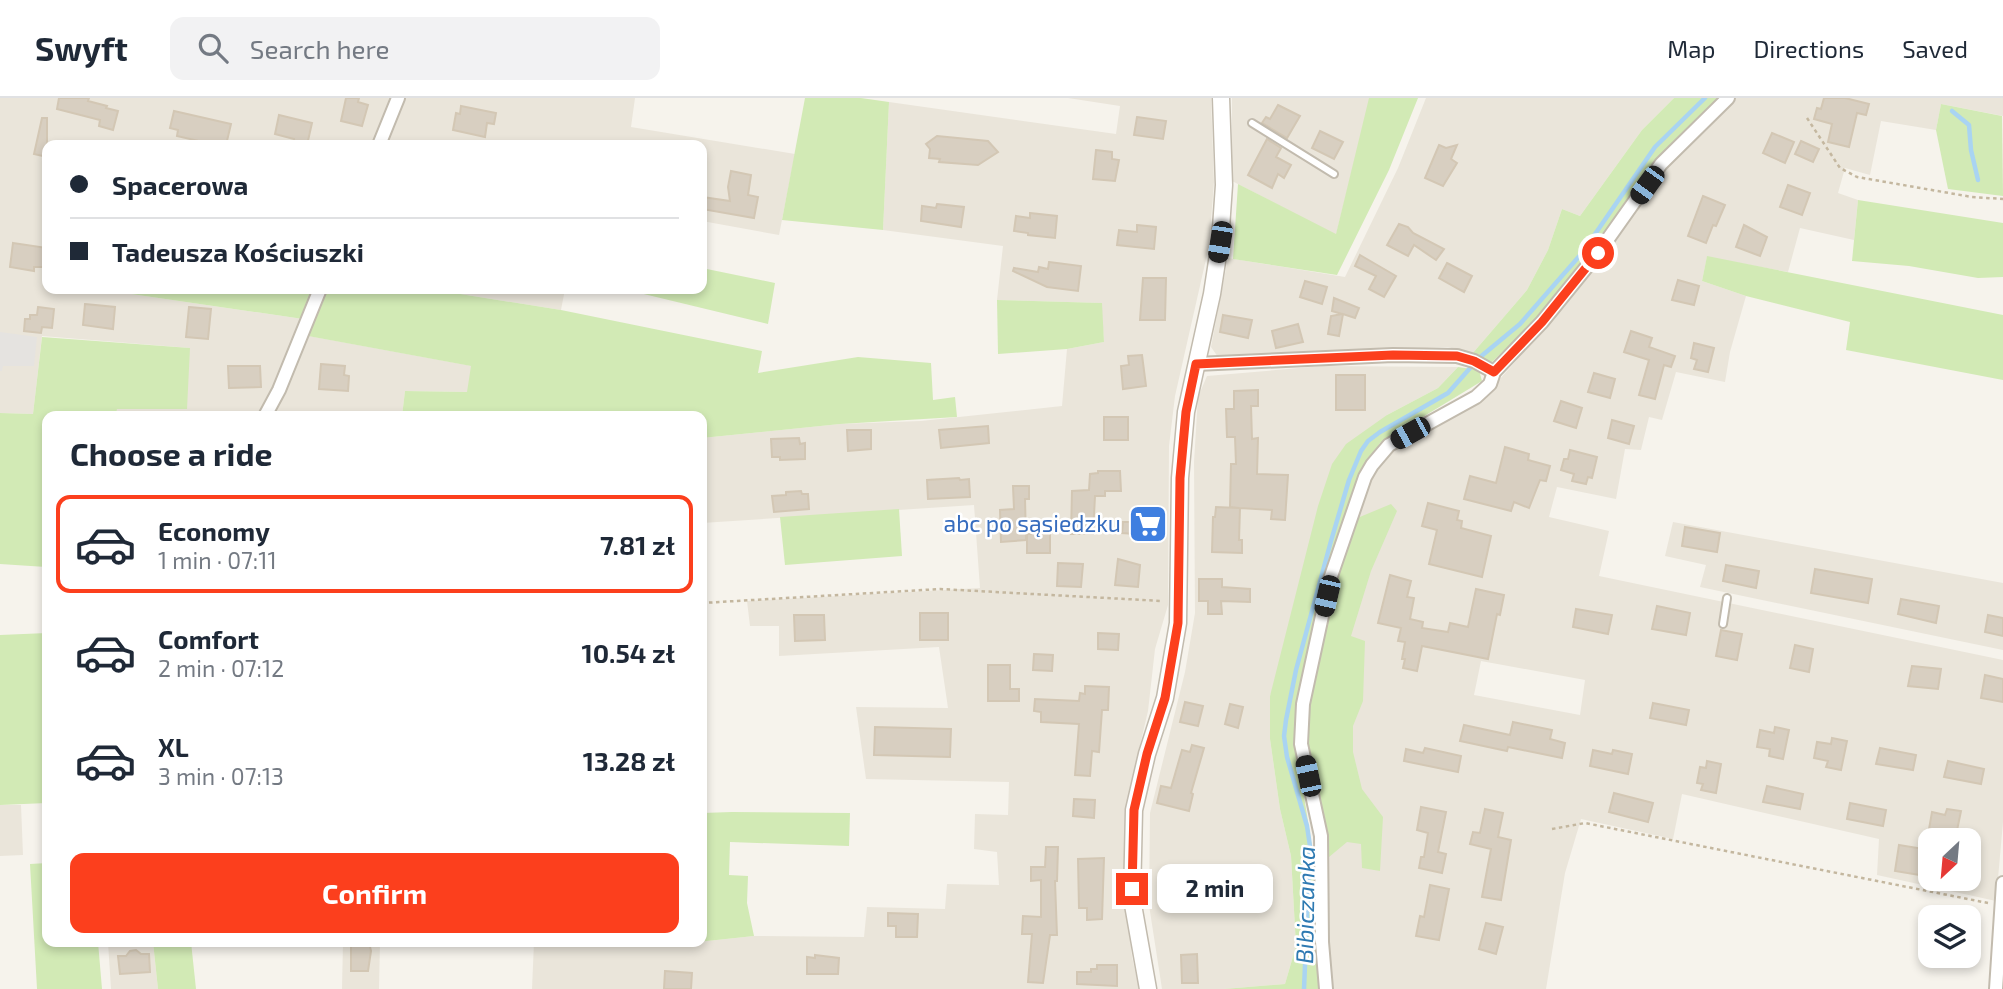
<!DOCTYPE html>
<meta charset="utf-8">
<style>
:root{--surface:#fff;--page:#f2f2f3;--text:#1f2937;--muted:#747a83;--line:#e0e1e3;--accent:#fc3f1d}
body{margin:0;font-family:"Exo 2",sans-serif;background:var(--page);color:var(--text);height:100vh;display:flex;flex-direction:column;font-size:26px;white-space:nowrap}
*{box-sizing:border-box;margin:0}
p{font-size:23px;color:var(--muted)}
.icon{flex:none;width:38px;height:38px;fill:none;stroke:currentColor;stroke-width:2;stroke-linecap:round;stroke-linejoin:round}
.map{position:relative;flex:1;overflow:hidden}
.panel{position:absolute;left:42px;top:313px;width:665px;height:536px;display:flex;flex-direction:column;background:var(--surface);border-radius:14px;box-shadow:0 4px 10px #0003}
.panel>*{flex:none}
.top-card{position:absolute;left:42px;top:42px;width:665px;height:154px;border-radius:14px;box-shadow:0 4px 10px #0003;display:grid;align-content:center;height:154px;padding:0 28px;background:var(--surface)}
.needle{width:46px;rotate:206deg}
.controls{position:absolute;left:1918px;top:730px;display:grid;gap:14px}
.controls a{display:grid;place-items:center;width:63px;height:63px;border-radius:14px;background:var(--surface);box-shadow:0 4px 10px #0003;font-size:35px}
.end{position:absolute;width:32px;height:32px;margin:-16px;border:9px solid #fc3f1d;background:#fff;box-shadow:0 0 0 4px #fff}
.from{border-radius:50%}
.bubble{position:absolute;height:49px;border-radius:14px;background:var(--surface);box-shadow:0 4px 10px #0003;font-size:23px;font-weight:700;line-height:49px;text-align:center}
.car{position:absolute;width:21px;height:42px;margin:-21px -10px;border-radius:9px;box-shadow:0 0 5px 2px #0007;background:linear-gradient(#222 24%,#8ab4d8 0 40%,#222 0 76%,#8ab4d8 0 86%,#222 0)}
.top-card b{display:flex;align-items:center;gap:24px;height:66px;font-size:26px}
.top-card b+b{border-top:2px solid var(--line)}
.top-card i{width:18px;height:18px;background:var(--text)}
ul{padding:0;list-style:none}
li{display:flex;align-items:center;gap:21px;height:98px;margin:0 14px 10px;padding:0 14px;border:4px solid transparent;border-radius:14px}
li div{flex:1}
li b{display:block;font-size:26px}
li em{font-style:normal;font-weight:700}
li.active{border-color:var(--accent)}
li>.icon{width:63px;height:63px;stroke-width:1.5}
h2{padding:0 28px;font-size:32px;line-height:84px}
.primary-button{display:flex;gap:14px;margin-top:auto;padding:14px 28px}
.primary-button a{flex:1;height:80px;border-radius:14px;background:var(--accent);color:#fff;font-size:28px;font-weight:700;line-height:80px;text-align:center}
header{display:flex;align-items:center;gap:42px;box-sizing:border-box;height:98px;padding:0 35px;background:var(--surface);border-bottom:2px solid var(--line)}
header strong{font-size:33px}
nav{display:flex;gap:38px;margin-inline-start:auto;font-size:24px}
.search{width:490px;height:63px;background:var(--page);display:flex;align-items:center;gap:18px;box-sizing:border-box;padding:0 24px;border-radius:14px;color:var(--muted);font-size:26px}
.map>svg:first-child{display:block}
</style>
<header>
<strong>Swyft</strong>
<div class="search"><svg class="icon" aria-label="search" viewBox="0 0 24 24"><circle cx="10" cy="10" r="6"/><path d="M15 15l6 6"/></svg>Search here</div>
<nav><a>Map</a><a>Directions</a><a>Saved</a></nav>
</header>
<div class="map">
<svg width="2003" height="891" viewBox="0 0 2003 891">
<rect width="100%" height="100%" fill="#f6f3ec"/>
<!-- residential -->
<g fill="#eae5da" fill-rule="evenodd">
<path d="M0,0H635L631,29L795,56L779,137L702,123V47H47V191H97L303,221L315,191H328L309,238L472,268L468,294L405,293L402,318H116L117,311L190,250L42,238L33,316L0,315Z"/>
<path d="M1068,0H1211L1214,84L1209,148L1175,298L1169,348L1168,507L1155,551L1148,613L1128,698L1124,781L1132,859L1139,891H532L534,844H636L679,846L754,838L864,839L867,809L945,811L947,786L999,787L997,754L974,751L975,716L1008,717L1009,684L866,681L856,609L948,610L939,549L779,558V528H750L747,503L980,490L974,407L702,425V340L840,326L921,323L1062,308L1067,251L1104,244L1101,205L997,202L1003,148L883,132L889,4L1116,36L1120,8Z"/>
<path d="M1232,0H1370L1336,137L1232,83Z"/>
<path d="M1426,0H1674L1642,32L1580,118L1562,111L1548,152L1527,192L1472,256L1448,249L1218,259L1211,249L1228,160L1345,179L1398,70Z"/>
<path d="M1733,0H2003V18L1941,6L1936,32L1881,23L1870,77L1845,70L1838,95L1858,102L1854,142L1800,130L1788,174L1707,159L1702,183L1746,198L1730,254L1725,284L1676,274L1662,322L1649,319L1641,352L1625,351L1616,401L1557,389L1549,419L1609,433L1599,478L2003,562V724L1996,803L1877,777L1879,741L1682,696L1673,741L1581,721L1565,775L1546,891H1333L1328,845L1329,772L1324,723L1308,646L1307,602L1362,398L1376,369L1396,345L1491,291L1565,208L1661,73ZM1481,563L1585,582L1580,617L1474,597ZM1930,742H1969V780H1930Z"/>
<path d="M429,191H565L561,212Z"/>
<path d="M1323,268L1458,269L1438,290L1387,317L1270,598V641L1280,711L1291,758L1296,848L1285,886L1224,891H1162L1149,807L1150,715L1185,574L1195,515L1194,364L1198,299L1207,278Z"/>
<path d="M1673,424L2003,485V552L1700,489L1706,467L1665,458Z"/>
<path d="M0,707H21L23,757L0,758Z"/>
<path d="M108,844H153L158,891H111Z"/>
<path d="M343,844H380L379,891H342Z"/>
</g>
<!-- green -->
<g fill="#d2eab5">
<path d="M805,0H861L889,4L883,132L782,122Z"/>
<path d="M1369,0H1418L1389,72L1337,177L1233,161L1238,86L1336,136Z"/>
<path d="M1674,0H1718L1656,64L1594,153L1537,221L1492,264L1472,256L1527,192L1548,152L1562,111L1580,118L1642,32Z"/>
<path d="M1941,6L2002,18L2003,98L1948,91L1936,32Z"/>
<path d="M1858,102L2003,125V179L1978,180L1909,168L1852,163Z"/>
<path d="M1707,158L2003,217V282L1846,252L1850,224L1746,198L1702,183Z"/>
<path d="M702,170L775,185L768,226L623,191H702Z"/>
<path d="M97,191H315L303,221Z"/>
<path d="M328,191H429L561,212L762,253L758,275L858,259L931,265L933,302L955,299L957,319L840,326L702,340V318H402L405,293L467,294L471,268L308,238Z"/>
<path d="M997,202L1102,205L1104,244L1067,251L998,256Z"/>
<path d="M42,239L190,250L187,311H117L116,318H47V500L46,469L0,466V315L33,316Z"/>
<path d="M1458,269L1479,272L1482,283L1380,345L1366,367L1298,603L1294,634L1314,762L1317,863L1321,891H1224L1285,886L1296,848L1291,758L1280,711L1270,641V598L1318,408L1332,366L1346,346L1387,317L1438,290Z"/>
<path d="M1391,406L1397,413L1371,473L1351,538L1365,543L1363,603L1353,628V654L1362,691L1383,719L1380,773L1362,770L1361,746L1347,744L1329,759L1308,646L1307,602L1336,487L1355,421Z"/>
<path d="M899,411L902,458L785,467L780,419Z"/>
<path d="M47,535V705L0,707V537Z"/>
<path d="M732,714L850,715L849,748L730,744L729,777L748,778L747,805L754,838L679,846L636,844H702V715Z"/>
<path d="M47,765V844H98L102,891H37L30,766Z"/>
<path d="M153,844H191L196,891H158Z"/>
</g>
<!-- parking -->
<path fill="#e5e3e0" d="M0,234L37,239L34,268H3L2,273H0Z"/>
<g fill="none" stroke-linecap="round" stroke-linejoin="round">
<!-- stream -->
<g stroke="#a9d4f2" stroke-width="4.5">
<path d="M1952,13L1969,27L1971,52L1978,82"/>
<path d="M1304,891L1310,748L1307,728L1287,659L1284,638L1286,622L1296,572L1331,443L1349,382L1361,353L1368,343L1380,334L1448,295L1479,260L1520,226L1582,155L1655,49L1705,0"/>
</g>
</g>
<!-- building -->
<g fill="#d8cfc1" stroke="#d3c7b4" stroke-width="2">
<path d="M59,0H89L88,3L107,8L106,10L118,13L113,32L99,28L100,22L57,11Z"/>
<path d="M346,0H359L358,4L368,7L362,28L341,23Z"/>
<path d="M1824,0H1845L1869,6L1866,17L1857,15L1849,49L1828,44L1832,26L1814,21L1817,10L1821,11Z"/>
<path d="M1278,7L1300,18L1287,40L1262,25L1266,19L1270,21Z"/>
<path d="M461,8L496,15L494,26L487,25L485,39L453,32L456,15L460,16Z"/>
<path d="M174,13L231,26L226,47H216L177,38L178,32L170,30Z"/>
<path d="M279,17L312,25L307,47H293L294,41L275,36Z"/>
<path d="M1137,19L1166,23L1163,41L1134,37Z"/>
<path d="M42,20H47V59L34,56Z"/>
<path d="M1320,33L1343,44L1334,61L1312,50Z"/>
<path d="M1772,35L1794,44L1785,65L1763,55Z"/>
<path d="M937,38L988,43L998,54L978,67L939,64L940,61L929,60L930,51L926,46Z"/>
<path d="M1267,41L1281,50L1276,59L1291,67L1284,80L1278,76L1272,90L1248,77Z"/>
<path d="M1801,43L1819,51L1813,64L1795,56Z"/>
<path d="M1439,47L1446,50L1457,47L1451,61L1457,65L1443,88L1425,80Z"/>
<path d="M1096,52L1112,54V61L1119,62L1115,83L1093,81Z"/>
<path d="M731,73L751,77L748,97L758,99L754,120L702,111V99L730,103L728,89Z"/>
<path d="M1788,87L1810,95L1802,117L1780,109Z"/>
<path d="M1703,98L1725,107L1716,128L1713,127L1706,145L1688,138Z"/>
<path d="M937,106L964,109L961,129L921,123L922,108L936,110Z"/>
<path d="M1030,115L1057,118L1055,140L1028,137V135L1014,133L1016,118L1030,120Z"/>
<path d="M1399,126L1408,129L1413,135L1444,151L1436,162L1414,147L1408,158L1387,147Z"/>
<path d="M1137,127L1156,129L1154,151L1117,147L1119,132L1137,134Z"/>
<path d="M1744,127L1767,139L1760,158L1736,149Z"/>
<path d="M13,145L47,150L44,169H34V173L10,169Z"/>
<path d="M1360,157L1396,178L1384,199L1369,191L1376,178L1355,168Z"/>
<path d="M1049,164L1081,168L1078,193L1047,189L1013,173L1014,170L1038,174L1039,169L1048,171Z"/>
<path d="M1447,165L1472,178L1464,194L1439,180Z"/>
<path d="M1143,180H1166L1165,222H1140Z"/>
<path d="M1678,182L1699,188L1694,207L1672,202Z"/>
<path d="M1305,183L1327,189L1322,206L1300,199Z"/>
<path d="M1334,200L1359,210L1355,220L1343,216L1339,238L1328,236L1331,218L1342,216L1332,213Z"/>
<path d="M85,206L115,209L113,231L83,227Z"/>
<path d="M38,209L54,211L52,230L42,229L41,235L24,233L25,221H30V217H37Z"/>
<path d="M189,209L211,211L208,241L186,239Z"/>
<path d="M1223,217L1252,222L1248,240L1220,234Z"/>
<path d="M1298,226L1303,244L1276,250L1272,233Z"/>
<path d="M1631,233L1652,240L1649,249L1675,258L1671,269L1664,267L1655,301L1639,297L1649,262L1624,254Z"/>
<path d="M1694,245L1714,250L1708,274L1694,271L1697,262L1691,260Z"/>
<path d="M1142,257L1146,288L1123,291L1121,268L1129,267L1128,258Z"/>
<path d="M321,266L345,268L344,277L349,278L348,293L319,291Z"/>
<path d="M228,268H260L261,289L229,290Z"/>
<path d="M1594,275L1615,281L1610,300L1588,294Z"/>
<rect x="1336" y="277" width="29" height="35"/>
<path d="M1258,292V308H1251L1252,341L1258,340L1257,376L1288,377L1285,422L1271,421L1272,412L1240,410L1239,442H1242V455L1212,454L1213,419H1215L1216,409L1239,410L1230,409L1231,366H1236L1235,339H1227L1226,311H1234V293Z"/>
<path d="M1561,303L1582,310L1576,330L1554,323Z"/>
<rect x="1104" y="319" width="24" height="23"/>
<path d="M1612,322L1634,328L1629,346L1608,340Z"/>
<path d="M988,328L989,345L941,350L939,332Z"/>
<path d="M847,332H871V351L848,353Z"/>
<path d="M799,340L800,346L805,345V361L780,362V359H772L771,341Z"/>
<path d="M1505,349L1529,356L1528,362L1550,368L1546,383L1540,382L1529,410L1514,404L1511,413L1464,401L1470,378L1496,385Z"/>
<path d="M1570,352L1597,359L1592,380L1588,379L1586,386L1572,383L1574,376L1561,372L1564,361H1568Z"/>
<path d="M1098,373H1120L1121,393H1105V398H1095L1093,436H1071L1072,393L1089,392L1090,376L1098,375Z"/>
<path d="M959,380L960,382L969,381L970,399L928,401L927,382Z"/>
<path d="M1013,388H1029V401H1025L1026,442L1001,444L1000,412L1014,411Z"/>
<path d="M801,393L802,396H808L809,411L774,414L772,398L786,397V394Z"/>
<path d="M1428,405L1459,413L1457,422L1462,423L1461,430L1491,438L1482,479L1429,466L1437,432L1422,428Z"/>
<path d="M1133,415L1151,416L1150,437L1122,435L1123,424H1132Z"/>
<path d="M1685,429L1720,435L1717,454L1682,448Z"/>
<rect x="1027" y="436" width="23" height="19"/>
<path d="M1118,461L1140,467L1138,489L1115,487Z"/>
<path d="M1058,465L1083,466L1081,489L1057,488Z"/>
<path d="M1726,467L1759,473L1756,490L1723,483Z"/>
<path d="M1815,471L1872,481L1868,505L1811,495Z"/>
<path d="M1390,477L1411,483L1407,499L1414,500L1410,521L1423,524L1422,530L1448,534L1450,525L1468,529L1476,491L1504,497L1500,517L1497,516L1488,561L1422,548L1417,573L1403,570L1405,561H1402L1405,544L1398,543L1401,530L1378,525Z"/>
<path d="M1199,481H1222V489L1250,491V504L1221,503L1222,516H1208V503H1199Z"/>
<path d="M1901,501L1939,508L1936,525L1898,516Z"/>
<path d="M1657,508L1690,515L1686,537L1652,531Z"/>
<path d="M1576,511L1612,517L1608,536L1573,529Z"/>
<rect x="920" y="515" width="28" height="27"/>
<path d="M794,517H824L825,542L795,543Z"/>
<path d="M1988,517L2003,520V538L1985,534Z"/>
<path d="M1721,532L1742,536L1737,562L1716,558Z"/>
<path d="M1098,535L1119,536L1118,552L1098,551Z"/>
<path d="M1795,547L1813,551L1809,574L1790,570Z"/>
<path d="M1034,556L1053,557L1052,573L1033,572Z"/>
<path d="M988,567H1010V591H1019V603H988Z"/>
<path d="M1912,568L1941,571L1938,591L1908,588Z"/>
<path d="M1985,577L2003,581V604L1981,600Z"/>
<path d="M1085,588L1109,589L1108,612H1102L1099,654L1092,653L1090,678L1075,677L1079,626L1041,624V614L1034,613L1035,601L1079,603L1080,595L1085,596Z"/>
<path d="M1185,604L1203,608L1198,628L1180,624Z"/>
<path d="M1653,605L1689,612L1686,627L1650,620Z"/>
<path d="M1230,606L1243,609L1238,630L1225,626Z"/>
<path d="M1513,624L1552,632L1550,641L1565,645L1562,660L1508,649L1507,653L1460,643L1464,627L1510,637Z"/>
<path d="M875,629L951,631L950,659L874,657Z"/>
<path d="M1775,629L1789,632L1783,661L1769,658L1770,651L1757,649L1760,632L1774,635Z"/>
<path d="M1832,640L1847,643L1841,672L1826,669L1828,663L1814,660L1817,644L1831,646Z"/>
<path d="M1192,647L1204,650L1191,695L1193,696L1189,713L1157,705L1161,688L1171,690L1182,652L1190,654Z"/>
<path d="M1425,650L1461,658L1458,674L1404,663L1406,651L1423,655Z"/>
<path d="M1880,650L1916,657L1913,672L1876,666Z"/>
<path d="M1593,652L1612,656L1613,652L1632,656L1628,676L1590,668Z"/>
<path d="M1707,663L1721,666L1716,695L1701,692L1703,686L1697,685L1700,669L1706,670Z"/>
<path d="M1948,663L1984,671L1981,686L1944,679Z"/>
<path d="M1767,688L1803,696L1800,711L1763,704Z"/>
<path d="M1614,695L1653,705L1648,724L1609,714Z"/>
<path d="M1074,701L1095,702L1094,720L1073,718Z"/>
<path d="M1850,705L1886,712L1883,728L1847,721Z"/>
<path d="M1421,709L1446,714L1438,754L1446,756L1442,775L1419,770L1421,759H1424L1428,735L1417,732Z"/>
<path d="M1485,711L1503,715L1498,739L1511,742L1501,802L1482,799L1491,751L1470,746L1473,734L1480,735Z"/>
<path d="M1947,711L1961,713L1955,742L1928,737L1932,714L1945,717Z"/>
<path d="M1899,747L1930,752L1926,778L1895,773Z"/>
<path d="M1046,749H1058L1057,783H1055L1057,837H1050L1043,885L1028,884L1032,836H1022L1023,818L1041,819V782L1031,783V769H1045Z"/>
<path d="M1104,760L1102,821L1087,822V810H1079L1078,761Z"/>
<path d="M1430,787L1449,791L1439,842L1416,838L1420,818L1424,819Z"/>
<path d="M888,815L918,816L917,839H896V828H888Z"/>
<path d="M1486,825L1503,829L1496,856L1479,851Z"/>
<path d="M351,844H369L371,853L368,873H351Z"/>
<path d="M136,852L141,856H149L150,874L120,876L118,858H126L130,853Z"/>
<path d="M1197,856L1198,885H1182L1181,857Z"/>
<path d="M815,857L839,860L838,876H807V859L815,860Z"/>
<path d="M1097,867H1117V888L1077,886V874H1091V871H1097Z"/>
<path d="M665,873L692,875L691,891H664Z"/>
</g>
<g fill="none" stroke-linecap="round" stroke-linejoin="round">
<!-- service casing -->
<g stroke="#c2bbae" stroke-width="10">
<g id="service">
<path d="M1252,25L1334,76"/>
<path d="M1723,526L1727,500"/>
</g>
</g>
<!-- minor casing -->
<g stroke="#c2bbae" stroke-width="16">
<g id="minor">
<path d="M379,47L398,0"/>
<path d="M1196,266L1393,257L1457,258L1474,263L1494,274"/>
<path d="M265,318L279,292L320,191"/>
<path d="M1326,891L1322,844L1321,738L1301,646L1303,606L1330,481L1365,379L1372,367L1389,347L1476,299L1490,286L1494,274L1542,224L1598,155L1661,66L1728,0"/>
<path d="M1996,891L2003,785"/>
</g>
</g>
<!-- tertiary casing -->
<g stroke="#c2bbae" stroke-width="19">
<path id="tertiary" d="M1148,891L1132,801L1134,712L1147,656L1165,600L1178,525L1180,380L1186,314L1212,196L1220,144L1224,87L1221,0"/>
</g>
<!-- path -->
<g stroke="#c4b79f" stroke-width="2.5" stroke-dasharray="3.5 3.5" stroke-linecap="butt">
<path d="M1807,20L1840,70L1857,79L1972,99L2003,101"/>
<path d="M702,505L940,491L1162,503"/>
<path d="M1552,731L1585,725L1988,805"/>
</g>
<!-- service -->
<use href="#service" stroke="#fff" stroke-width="6"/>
<!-- minor -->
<use href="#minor" stroke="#fff" stroke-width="12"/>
<!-- tertiary -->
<use href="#tertiary" stroke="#fff" stroke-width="16"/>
</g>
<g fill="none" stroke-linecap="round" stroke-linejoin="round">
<!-- route -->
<path stroke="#fc3f1d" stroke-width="9" d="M1132,791L1134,712L1147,656L1165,600L1178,525L1180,380L1186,314L1196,266L1393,257L1457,258L1474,263L1494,274L1542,224L1598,155"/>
</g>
<!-- icons -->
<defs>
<g id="supermarket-square" transform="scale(2.0125)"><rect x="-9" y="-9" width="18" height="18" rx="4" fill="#3f7fe0" stroke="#fff"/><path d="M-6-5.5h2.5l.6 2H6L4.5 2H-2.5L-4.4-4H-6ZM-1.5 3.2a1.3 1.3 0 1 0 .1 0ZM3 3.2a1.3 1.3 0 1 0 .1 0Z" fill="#fff"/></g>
</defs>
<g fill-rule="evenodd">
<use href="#supermarket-square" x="1148" y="426"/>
</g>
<g text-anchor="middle" stroke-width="5" stroke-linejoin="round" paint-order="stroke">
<!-- shop labels -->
<g font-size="23" fill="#366cbe" stroke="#fff" text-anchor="end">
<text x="1121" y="434">abc po sąsiedzku</text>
</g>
<!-- water labels -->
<g font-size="24" font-style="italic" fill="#2e7ab2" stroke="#fff">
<text transform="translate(1306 807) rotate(-89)" y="8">Bibiczanka</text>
</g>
</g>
</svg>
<div class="controls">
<a><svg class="needle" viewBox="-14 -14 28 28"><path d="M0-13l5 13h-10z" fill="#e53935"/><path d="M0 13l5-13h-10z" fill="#747a83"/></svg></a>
<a><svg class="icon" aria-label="layers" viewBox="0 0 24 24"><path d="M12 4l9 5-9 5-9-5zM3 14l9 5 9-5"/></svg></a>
</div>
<i class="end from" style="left:1598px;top:155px"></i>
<i class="end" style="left:1132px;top:791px"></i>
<div class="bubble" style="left:1157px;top:766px;width:116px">2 min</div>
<i class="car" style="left:1647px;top:87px;rotate:216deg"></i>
<i class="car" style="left:1220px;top:144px;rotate:189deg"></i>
<i class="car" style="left:1410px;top:335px;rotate:241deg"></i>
<i class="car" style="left:1327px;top:498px;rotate:193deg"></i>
<i class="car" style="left:1308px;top:678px;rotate:348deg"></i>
<div class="top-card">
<b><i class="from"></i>Spacerowa</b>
<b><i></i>Tadeusza Kościuszki</b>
</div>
<section class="panel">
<h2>Choose a ride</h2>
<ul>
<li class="active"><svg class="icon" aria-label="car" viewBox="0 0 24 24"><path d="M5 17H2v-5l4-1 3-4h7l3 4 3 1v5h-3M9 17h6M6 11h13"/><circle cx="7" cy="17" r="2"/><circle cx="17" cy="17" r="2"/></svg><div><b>Economy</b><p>1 min · 07:11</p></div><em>7.81 zł</em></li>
<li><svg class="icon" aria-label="car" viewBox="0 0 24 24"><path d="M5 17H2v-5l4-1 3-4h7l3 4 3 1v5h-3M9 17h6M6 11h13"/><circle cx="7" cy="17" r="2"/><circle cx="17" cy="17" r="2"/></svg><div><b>Comfort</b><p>2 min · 07:12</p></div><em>10.54 zł</em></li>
<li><svg class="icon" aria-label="car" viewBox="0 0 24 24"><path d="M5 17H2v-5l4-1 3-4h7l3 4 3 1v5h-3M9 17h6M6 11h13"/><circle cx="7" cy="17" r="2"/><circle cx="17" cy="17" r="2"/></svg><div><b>XL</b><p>3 min · 07:13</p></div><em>13.28 zł</em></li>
</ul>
<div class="primary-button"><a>Confirm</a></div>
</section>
</div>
